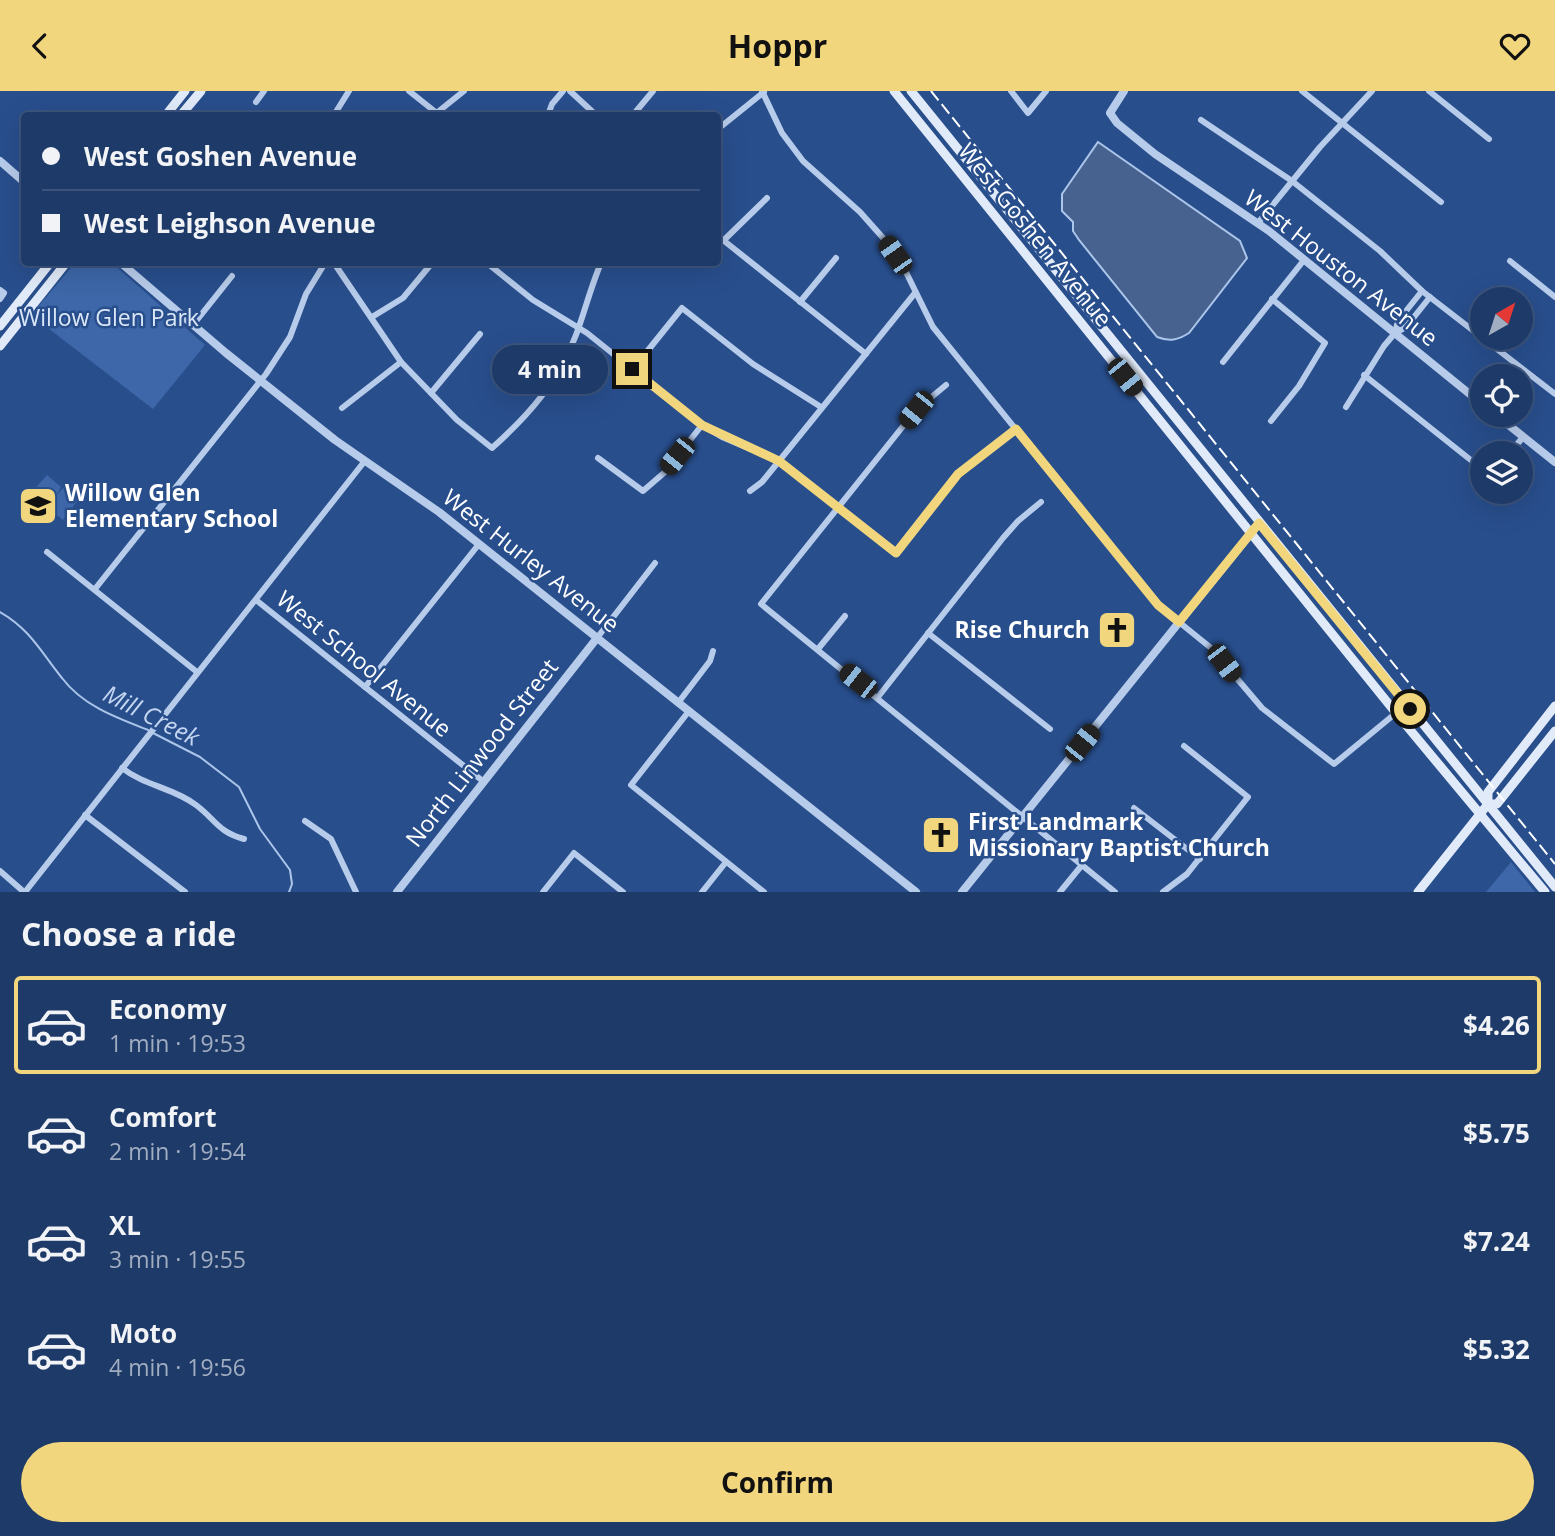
<!DOCTYPE html>
<meta charset="utf-8">
<style>
:root{--surface:#1e3a69;--page:#2b4571;--text:#f1f3f6;--muted:#a1adc0;--line:#3c547d;--accent:#f1d67d}
body{margin:0;font-family:"Open Sans",sans-serif;background:var(--page);color:var(--text);height:100vh;display:flex;flex-direction:column;font-size:26px;white-space:nowrap}
*{box-sizing:border-box;margin:0}
p{font-size:23px;color:var(--muted)}
.icon{flex:none;width:38px;height:38px;fill:none;stroke:currentColor;stroke-width:2;stroke-linecap:round;stroke-linejoin:round}
.map{position:relative;height:801px;overflow:hidden}
.panel{display:flex;flex-direction:column;background:var(--surface);flex:1}
.panel>*{flex:none}
.banner{position:absolute;left:21px;top:21px;width:700px;height:154px;border-radius:7px;box-shadow:0 7px 28px #0002,0 0 0 2px var(--line);display:grid;align-content:center;height:154px;padding:0 21px;background:var(--surface)}
.needle{width:46px;rotate:39deg}
.controls{position:absolute;left:1470px;top:196px;display:grid;gap:14px}
.controls a{display:grid;place-items:center;width:63px;height:63px;border-radius:50%;background:var(--surface);box-shadow:0 7px 28px #0002,0 0 0 2px var(--line);font-size:35px}
.end{position:absolute;width:32px;height:32px;margin:-16px;border:9px solid #f1d67d;background:#111;box-shadow:0 0 0 4px #111}
.from{border-radius:50%}
.bubble{position:absolute;height:49px;border-radius:24px;background:var(--surface);box-shadow:0 7px 28px #0002,0 0 0 2px var(--line);font-size:23px;font-weight:700;line-height:49px;text-align:center}
.car{position:absolute;width:21px;height:42px;margin:-21px -10px;border-radius:9px;box-shadow:0 0 5px 2px #0007;background:linear-gradient(#222 24%,#8ab4d8 0 40%,#222 0 76%,#8ab4d8 0 86%,#222 0)}
.banner b{display:flex;align-items:center;gap:24px;height:66px;font-size:26px}
.banner b+b{border-top:2px solid var(--line)}
.banner i{width:18px;height:18px;background:var(--text)}
ul{padding:0;list-style:none}
li{display:flex;align-items:center;gap:21px;height:98px;margin:0 14px 10px;padding:0 7px;border:4px solid transparent;border-radius:7px}
li div{flex:1}
li b{display:block;font-size:26px}
li em{font-style:normal;font-weight:700}
li.selected{border-color:var(--accent)}
li>.icon{width:63px;height:63px;stroke-width:1.5}
h2{padding:0 21px;font-size:32px;line-height:84px}
.cta{display:flex;gap:14px;margin-top:auto;padding:14px 21px}
.cta a{flex:1;height:80px;border-radius:42px;background:var(--accent);color:#111;font-size:28px;font-weight:700;line-height:80px;text-align:center}
header{display:flex;justify-content:space-between;align-items:center;height:91px;padding:0 21px;background:var(--accent);color:#111;font-size:32px;font-weight:700}
.map>svg:first-child{display:block}
</style>
<header><svg class="icon" aria-label="back" viewBox="0 0 24 24"><path d="M15 5l-7 7 7 7"/></svg>Hoppr<svg class="icon" aria-label="heart" viewBox="0 0 24 24"><path d="M12 20l-8-8c-3-5 5-10 8-4 3-6 11-1 8 4z"/></svg></header>
<div class="map">
<svg width="1555" height="801" viewBox="0 0 1555 801">
<rect width="100%" height="100%" fill="#284e8c"/>
<!-- green -->
<g fill="#3d67a8">
<path d="M75,172H112L205,254L153,318L31,224Z"/>
<path d="M47,384L61,396L56,405L63,397L78,409L63,429L30,403Z"/>
<path d="M1511,771L1535,801H1486Z"/>
</g>
<!-- water -->
<path fill="#48628f" stroke="#acc5ea" stroke-width="2" d="M1098,51L1240,150L1247,167L1189,242C1178,249 1170,251 1157,246L1079,149L1073,140V131L1062,120V103Z"/>
<g fill="none" stroke-linecap="round" stroke-linejoin="round">
<!-- stream -->
<g stroke="#acc5ea" stroke-width="2">
<path d="M0,521C30,538 41,561 62,587C83,615 117,627 148,639"/>
<path d="M153,642L200,666L239,696L260,738L290,779L292,793L289,801"/>
</g>
<!-- minor -->
<g stroke="#b7cbea" stroke-width="6">
<path d="M409,0L438,23"/>
<path d="M570,0L596,24"/>
<path d="M762,0L782,42L803,70L860,121L884,148L902,173L933,236L1158,514L1211,557L1262,617L1334,673L1396,622"/>
<path d="M1011,0L1028,22L1046,0"/>
<path d="M1302,0L1441,111"/>
<path d="M1429,0L1489,48"/>
<path d="M256,11L264,0"/>
<path d="M334,24L349,0"/>
<path d="M434,24L464,0"/>
<path d="M548,24L552,13L563,0"/>
<path d="M633,24L653,0"/>
<path d="M1201,29L1292,90L1380,160L1422,200L1555,303"/>
<path d="M718,38L764,1"/>
<path d="M1258,132L1320,56L1372,0"/>
<path d="M718,145L866,263"/>
<path d="M723,150L767,107"/>
<path d="M1510,170L1555,206"/>
<path d="M334,172L401,271L457,329L492,357C528,325 559,290 576,244C585,220 591,195 601,172"/>
<path d="M487,172L533,209L587,242L702,334L722,346L779,370L896,462L958,383L1016,338"/>
<path d="M0,199L4,202L0,208"/>
<path d="M800,211L836,167"/>
<path d="M372,226L403,207L432,172"/>
<path d="M193,234L232,185"/>
<path d="M1395,242L1398,230L1422,200"/>
<path d="M1223,271L1304,169"/>
<path d="M633,278L682,217L753,273L821,316"/>
<path d="M1364,284L1482,378"/>
<path d="M946,294L916,319L761,513L1115,801"/>
<path d="M431,302L480,243"/>
<path d="M1346,316L1384,255L1395,242L1406,236L1430,206"/>
<path d="M342,317L401,271"/>
<path d="M1271,330L1299,295L1325,252L1272,208"/>
<path d="M1510,362L1523,346"/>
<path d="M598,367L643,400L665,381L702,334"/>
<path d="M750,400L762,391L915,202"/>
<path d="M47,461L197,581"/>
<path d="M95,498L266,283L290,246L306,203L325,172"/>
<path d="M256,509L484,691"/>
<path d="M928,542L1050,638"/>
<path d="M597,547L655,472"/>
<path d="M818,558L845,525"/>
<path d="M365,596L479,453"/>
<path d="M878,606L1003,447L1018,430L1041,411"/>
<path d="M678,612L710,570L713,560"/>
<path d="M689,620L631,694L764,801"/>
<path d="M122,677C145,695 174,697 196,714C216,729 218,741 244,748"/>
<path d="M1134,717L1200,768"/>
<path d="M85,724L185,801"/>
<path d="M305,730L331,748L356,801"/>
<path d="M0,780L24,801"/>
<path d="M25,801L364,371"/>
<path d="M543,801L574,762L623,801"/>
<path d="M702,801L726,771"/>
<path d="M1060,801L1082,774"/>
<path d="M1163,801L1187,783L1248,706L1184,655"/>
</g>
<!-- tertiary -->
<g stroke="#b7cbea" stroke-width="8">
<path d="M1124,0L1110,22L1117,32L1155,63L1269,140L1482,313"/>
<path d="M0,70L24,91"/>
<path d="M121,172L226,262L335,349L439,421L916,801"/>
<path d="M1496,324L1555,371"/>
<path d="M397,801L597,547"/>
<path d="M962,801L1259,432"/>
</g>
<!-- secondary -->
<g stroke="#e1eaf8" stroke-width="9">
<path d="M894,0L1396,622L1545,801"/>
<path d="M911,0L1555,796"/>
<path d="M166,24L185,0"/>
<path d="M181,24L201,0"/>
<path d="M0,235L50,172"/>
<path d="M0,255L66,172"/>
<path d="M1488,713H1497L1555,640"/>
<path d="M1418,801L1488,713V701L1555,615"/>
</g>
<!-- rail -->
<path stroke="#fff" stroke-width="2" stroke-dasharray="12 5" stroke-linecap="butt" d="M931,0L1555,773"/>
</g>
<g fill="none" stroke-linecap="round" stroke-linejoin="round">
<!-- route -->
<path stroke="#f1d67d" stroke-width="9" d="M632,278L702,334L779,370L896,462L958,383L1016,338L1158,514L1179,531L1259,432L1410,618"/>
</g>
<!-- icons -->
<defs>
<g id="school-square" transform="scale(2.0125)"><rect x="-9" y="-9" width="18" height="18" rx="4" fill="#f1d67d" stroke="#284e8c"/><path d="M0-5L7-2L0 1L-7-2ZM-4 1L0 2.5L4 1V4Q0 6-4 4Z" fill="#111"/></g>
<g id="church-square" transform="scale(2.0125)"><rect x="-9" y="-9" width="18" height="18" rx="4" fill="#f1d67d" stroke="#284e8c"/><path d="M-1.2-6h2.4v3.5h3.3v2.4h-3.3V6h-2.4V-.1h-3.3v-2.4h3.3Z" fill="#111"/></g>
</defs>
<g fill-rule="evenodd">
<use href="#school-square" x="38" y="415"/>
<use href="#church-square" x="1117" y="539"/>
<use href="#church-square" x="941" y="744"/>
</g>
<g text-anchor="middle" stroke-width="5" stroke-linejoin="round" paint-order="stroke">
<!-- street labels -->
<g font-size="23" fill="#fff" stroke="#284e8c">
<text transform="translate(1035 144) rotate(51)" y="8">West Goshen Avenue</text>
<text transform="translate(1341 177) rotate(38)" y="8">West Houston Avenue</text>
<text transform="translate(531 470) rotate(38)" y="8">West Hurley Avenue</text>
<text transform="translate(364 573) rotate(39)" y="8">West School Avenue</text>
<text transform="translate(482 662) rotate(-52)" y="8">North Linwood Street</text>
</g>
<!-- park labels -->
<g font-size="23" fill="#dbe7f8" stroke="#284e8c">
<text x="109" y="235">Willow Glen Park</text>
</g>
<!-- poi labels -->
<g font-size="23" font-weight="bold" fill="#fff" stroke="#284e8c" text-anchor="start">
<text x="65" y="410">Willow Glen<tspan x="65" dy="26">Elementary School</tspan></text>
<text x="1090" y="547" text-anchor="end">Rise Church</text>
<text x="968" y="739">First Landmark<tspan x="968" dy="26">Missionary Baptist Church</tspan></text>
</g>
<!-- water labels -->
<g font-size="24" font-style="italic" fill="#c3d5f1" stroke="#284e8c">
<text transform="translate(151 625) rotate(27)" y="8">Mill Creek</text>
</g>
</g>
</svg>
<div class="controls">
<a><svg class="needle" viewBox="-14 -14 28 28"><path d="M0-13l5 13h-10z" fill="#e53935"/><path d="M0 13l5-13h-10z" fill="#a1adc0"/></svg></a>
<a><svg class="icon" aria-label="locate" viewBox="0 0 24 24"><circle cx="12" cy="12" r="6"/><path d="M12 2v4M12 18v4M2 12h4M18 12h4"/></svg></a>
<a><svg class="icon" aria-label="layers" viewBox="0 0 24 24"><path d="M12 4l9 5-9 5-9-5zM3 14l9 5 9-5"/></svg></a>
</div>
<i class="end from" style="left:1410px;top:618px"></i>
<i class="end" style="left:632px;top:278px"></i>
<div class="bubble" style="left:492px;top:254px;width:116px">4 min</div>
<i class="car" style="left:895px;top:164px;rotate:325deg"></i>
<i class="car" style="left:1125px;top:286px;rotate:141deg"></i>
<i class="car" style="left:916px;top:319px;rotate:219deg"></i>
<i class="car" style="left:677px;top:365px;rotate:219deg"></i>
<i class="car" style="left:1224px;top:572px;rotate:143deg"></i>
<i class="car" style="left:858px;top:590px;rotate:308deg"></i>
<i class="car" style="left:1082px;top:652px;rotate:39deg"></i>
<div class="banner">
<b><i class="from"></i>West Goshen Avenue</b>
<b><i></i>West Leighson Avenue</b>
</div>
</div>
<section class="panel">
<h2>Choose a ride</h2>
<ul>
<li class="selected"><svg class="icon" aria-label="car" viewBox="0 0 24 24"><path d="M5 17H2v-5l4-1 3-4h7l3 4 3 1v5h-3M9 17h6M6 11h13"/><circle cx="7" cy="17" r="2"/><circle cx="17" cy="17" r="2"/></svg><div><b>Economy</b><p>1 min · 19:53</p></div><em>$4.26</em></li>
<li><svg class="icon" aria-label="car" viewBox="0 0 24 24"><path d="M5 17H2v-5l4-1 3-4h7l3 4 3 1v5h-3M9 17h6M6 11h13"/><circle cx="7" cy="17" r="2"/><circle cx="17" cy="17" r="2"/></svg><div><b>Comfort</b><p>2 min · 19:54</p></div><em>$5.75</em></li>
<li><svg class="icon" aria-label="car" viewBox="0 0 24 24"><path d="M5 17H2v-5l4-1 3-4h7l3 4 3 1v5h-3M9 17h6M6 11h13"/><circle cx="7" cy="17" r="2"/><circle cx="17" cy="17" r="2"/></svg><div><b>XL</b><p>3 min · 19:55</p></div><em>$7.24</em></li>
<li><svg class="icon" aria-label="car" viewBox="0 0 24 24"><path d="M5 17H2v-5l4-1 3-4h7l3 4 3 1v5h-3M9 17h6M6 11h13"/><circle cx="7" cy="17" r="2"/><circle cx="17" cy="17" r="2"/></svg><div><b>Moto</b><p>4 min · 19:56</p></div><em>$5.32</em></li>
</ul>
<div class="cta"><a>Confirm</a></div>
</section>
